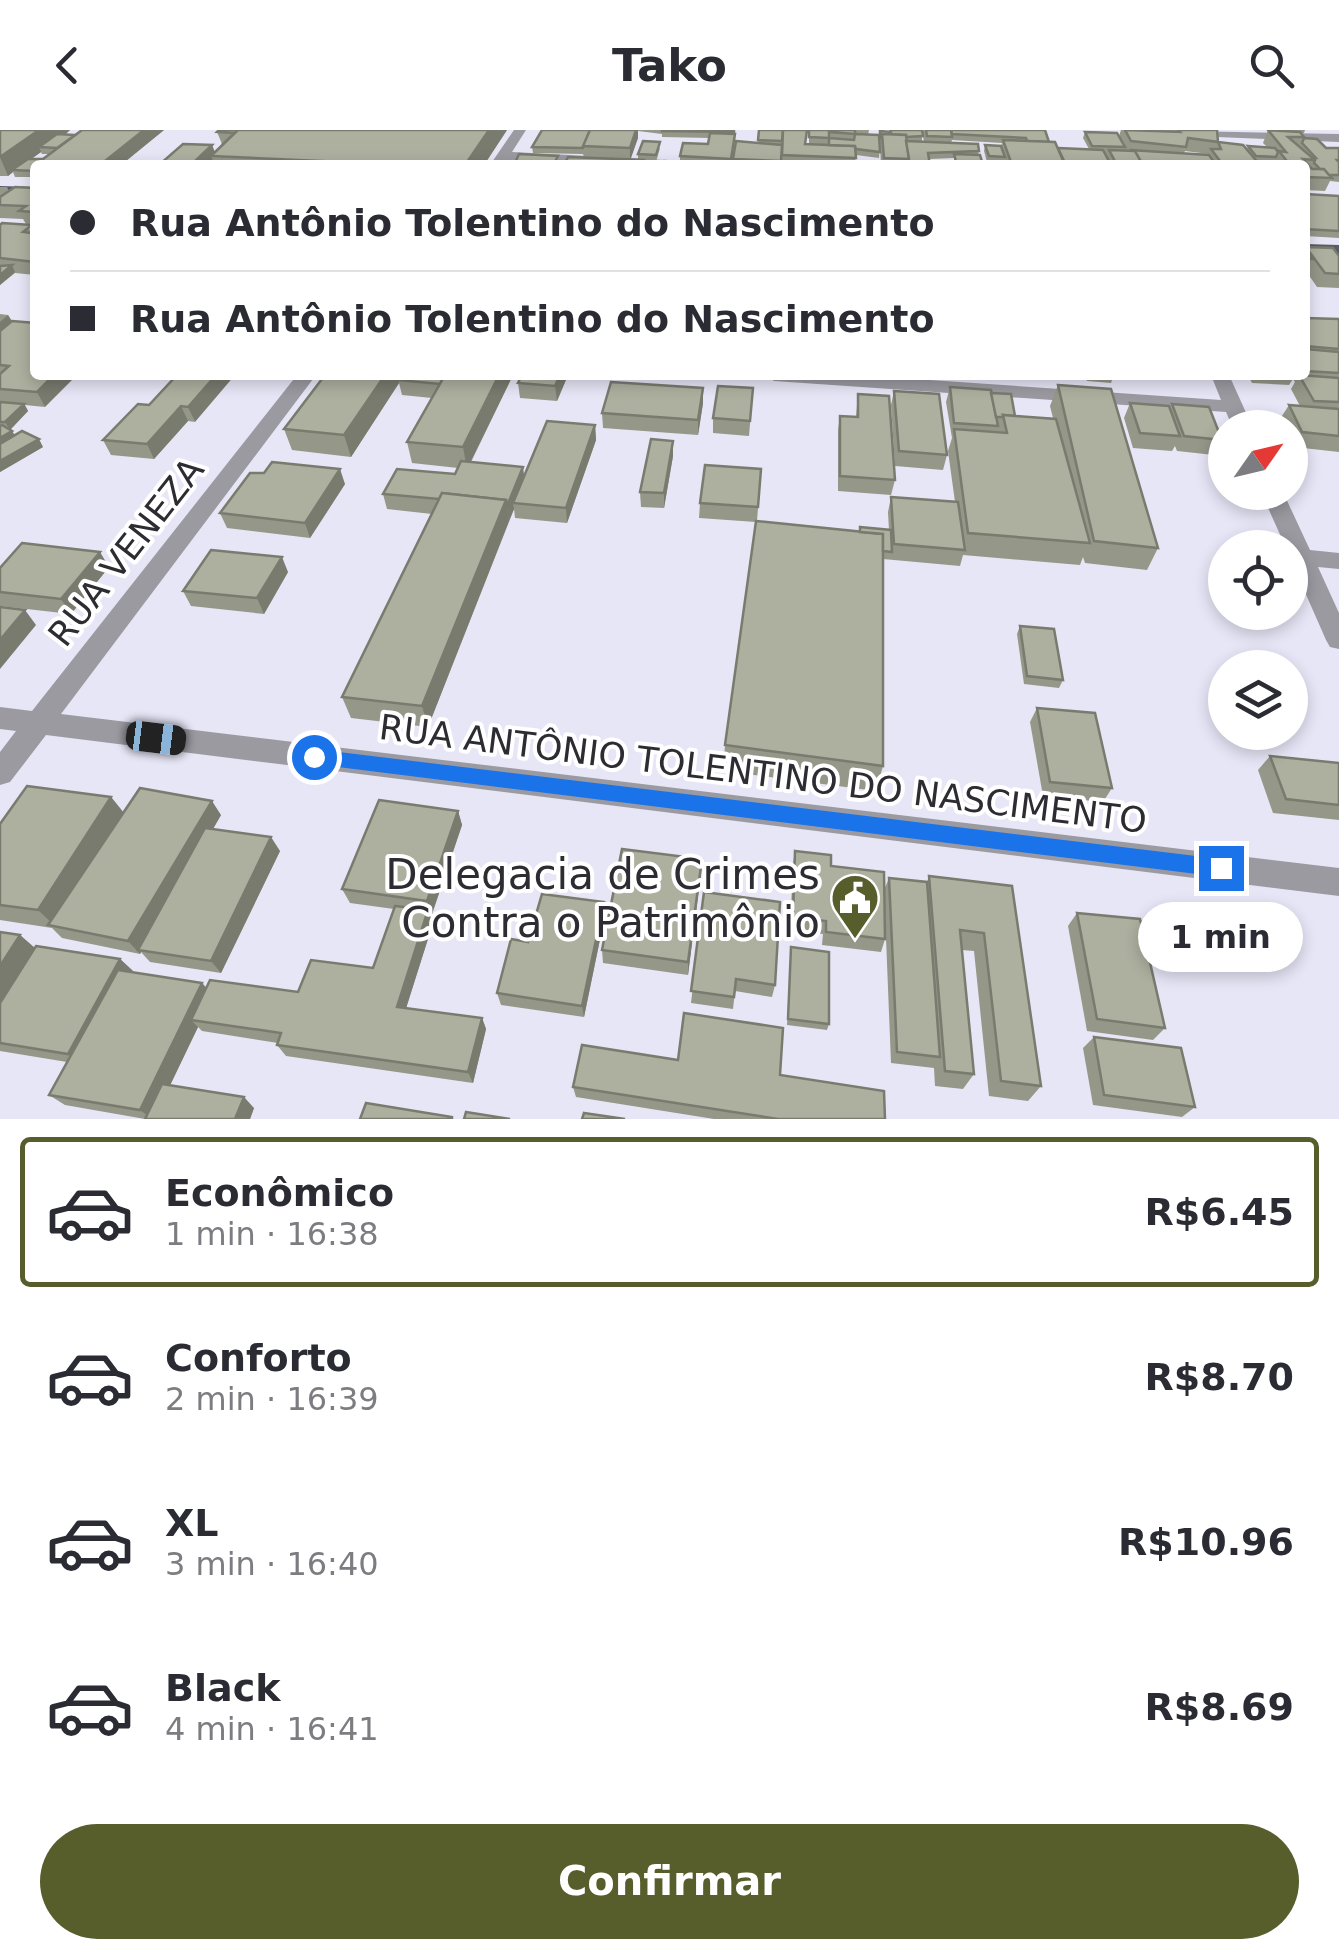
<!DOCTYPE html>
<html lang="pt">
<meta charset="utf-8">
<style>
:root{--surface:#fff;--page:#f2f2f3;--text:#2b2b33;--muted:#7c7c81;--line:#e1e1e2;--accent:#575d2b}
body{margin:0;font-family:"DejaVu Sans",sans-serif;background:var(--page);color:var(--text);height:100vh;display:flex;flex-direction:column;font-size:38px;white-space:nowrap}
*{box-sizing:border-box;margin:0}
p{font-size:32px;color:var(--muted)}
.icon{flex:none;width:55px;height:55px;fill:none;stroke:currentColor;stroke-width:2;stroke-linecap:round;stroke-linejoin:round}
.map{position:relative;height:989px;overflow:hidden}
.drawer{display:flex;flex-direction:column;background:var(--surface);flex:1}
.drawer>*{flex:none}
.banner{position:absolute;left:30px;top:30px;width:1280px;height:220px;border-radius:10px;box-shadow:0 5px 15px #0003;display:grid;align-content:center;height:220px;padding:0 40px;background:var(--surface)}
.needle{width:65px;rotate:56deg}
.fabs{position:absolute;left:1208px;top:280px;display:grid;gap:20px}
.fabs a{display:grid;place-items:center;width:100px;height:100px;border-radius:50%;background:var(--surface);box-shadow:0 5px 15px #0003;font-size:50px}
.end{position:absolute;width:45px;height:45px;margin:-22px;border:12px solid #1a73e8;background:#fff;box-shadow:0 0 0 5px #fff}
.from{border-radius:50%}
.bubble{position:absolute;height:70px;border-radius:35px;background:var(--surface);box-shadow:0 5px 15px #0003;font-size:32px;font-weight:600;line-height:70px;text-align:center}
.car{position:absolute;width:30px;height:60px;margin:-30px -15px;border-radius:12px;box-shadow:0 0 8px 2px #0007;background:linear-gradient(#222 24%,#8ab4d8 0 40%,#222 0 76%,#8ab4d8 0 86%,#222 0)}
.banner b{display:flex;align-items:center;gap:35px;height:95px;font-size:38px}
.banner b+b{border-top:2px solid var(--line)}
.banner i{width:25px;height:25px;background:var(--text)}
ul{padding:18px 0 0;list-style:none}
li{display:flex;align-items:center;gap:30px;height:150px;margin:0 20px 15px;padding:0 20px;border:5px solid transparent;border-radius:10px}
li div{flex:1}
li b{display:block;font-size:38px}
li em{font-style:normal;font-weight:600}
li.active{border-color:var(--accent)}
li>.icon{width:90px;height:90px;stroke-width:1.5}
.button{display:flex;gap:20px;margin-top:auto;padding:20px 40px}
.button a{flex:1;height:115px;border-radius:60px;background:var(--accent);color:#fff;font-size:40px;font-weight:600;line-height:115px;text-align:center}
header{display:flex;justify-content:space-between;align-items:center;height:130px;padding:0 40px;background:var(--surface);font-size:45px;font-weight:600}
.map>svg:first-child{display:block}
</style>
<header><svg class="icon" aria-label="back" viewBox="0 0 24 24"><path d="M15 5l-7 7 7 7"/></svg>Tako<svg class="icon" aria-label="search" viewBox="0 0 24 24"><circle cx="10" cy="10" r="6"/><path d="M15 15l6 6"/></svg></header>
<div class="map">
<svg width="1339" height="989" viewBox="0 0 1339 989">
<rect width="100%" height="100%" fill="#e7e6f7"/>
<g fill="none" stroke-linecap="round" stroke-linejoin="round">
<!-- minor -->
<g fill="#9b9aa1" fill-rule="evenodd">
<path d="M514,0H526L512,22L683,31L690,35L507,30L504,35H490Z"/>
<path d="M1138,0L1339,4V12L1144,4Z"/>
<path d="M297,245H316L61,584L1339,738V766L46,605L10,652L0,655V622L16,601L0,599V577L32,581Z"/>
<path d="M765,245H856L1221,270L1211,245H1229L1253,298H1233L1226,282L774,251Z"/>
<path d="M1261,362H1283L1310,420L1339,423V439L1318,437L1339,483V519L1330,517L1326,510L1290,428V418H1286Z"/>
</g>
<!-- major -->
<g fill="#5b5b67" fill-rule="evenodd">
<path d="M0,56L35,57V65L0,64Z"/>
<path d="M1305,114L1339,115V125L1305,124Z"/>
</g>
</g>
<!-- wall -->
<g fill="#959789" fill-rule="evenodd">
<path d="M0,0H70L65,5H75L82,0H164L121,35H35V47H15L13,42L8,46H0ZM41,22L42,24H49L42,29H31Z"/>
<path d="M219,0H507L484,35H160V34L212,15L215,22L222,14L217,2Z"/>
<path d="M542,0H735L731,33H733L736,11L758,13L759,0L806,14L829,15L809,13V0H869L868,5H879L889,2V0H922V12H924L922,0H1045L1049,12L1058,18L1089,19L1083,8L1085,2L1119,6L1121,0H1217L1218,12L1247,19L1248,16L1267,17L1263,13L1268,0H1305L1304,3H1301L1304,7L1326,18H1339V52L1330,51L1325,61L1305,60V35H1274L1273,33L1258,32L1260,35H1004V33L987,32L984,21L985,15L1001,16L1002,13L952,10L951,13L979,21L978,25L983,35H954V28L929,29L930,35H881L880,16L879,28L856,25L855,35H717L680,32V26L708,14L710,8L662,7V4L638,1V8L630,29L638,30V24L660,18L656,32L644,31V35H564L584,27L583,24L533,23L532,17ZM1185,21L1209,24L1184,23Z"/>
<path d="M0,57H7L9,61L35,58V95L26,94L23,89L0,88Z"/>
<path d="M1305,64L1339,66V108L1305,106Z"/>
<path d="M0,95L35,100V145L15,143L0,155Z"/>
<path d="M1305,117L1339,126V158L1317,157L1306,141L1305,143Z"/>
<path d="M0,184L8,185L12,191L45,277L25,275L28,281L10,300L15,305L43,317L0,342Z"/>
<path d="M1305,188L1339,189V322L1294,317L1290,310V298H1284L1280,289L1289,275L1300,276L1291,259L1295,252L1293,249L1289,255L1252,253L1248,245H1305Z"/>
<path d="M177,245L195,292L188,291L154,329L111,325L103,310L149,275Z"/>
<path d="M325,245H513L471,332L524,347L595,295L596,310L567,393L515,388L514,379L428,597L351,588L342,567L432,384L387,379L383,364L455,344L458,338L412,333L407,312L432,268L402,265L399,253L351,327L292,320L284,299Z"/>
<path d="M568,245L557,271L520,268L518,253Z"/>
<path d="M1085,245H1114L1111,253L1087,251Z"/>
<path d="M1058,255L1158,418L1147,440L1085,433L1083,427L1080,435L963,425L960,436L883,429V636L876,661L723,641L725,615L756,392L699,388L700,373L761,339L757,391L859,402L860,397L889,400L888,382L891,367L955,372L948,321L952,308L946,272L950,257L991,263L1015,286L1053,288L1050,276Z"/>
<path d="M753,258L749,306L713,303V288Z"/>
<path d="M894,261L947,325L943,340L895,336L891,275Z"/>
<path d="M858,264L895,350L891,365L838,361V300L840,286L856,287Z"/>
<path d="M703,273L698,305L603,298L602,283Z"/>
<path d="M1130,273L1170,279L1172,274L1222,310L1214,325L1177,321L1175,316L1172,321L1133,318L1124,288Z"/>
<path d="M673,311V326L664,378L641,377L640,362Z"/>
<path d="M264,343L345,354L310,408L227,398L220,383Z"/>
<path d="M109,437L71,484L0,476V438Z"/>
<path d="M288,442L264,484L191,476L183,461Z"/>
<path d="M1020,496L1063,550L1059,558L1024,554L1017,504Z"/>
<path d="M1037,578L1112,658L1103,672L1043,666L1030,592Z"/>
<path d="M1270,626L1339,633V690L1273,683L1258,640Z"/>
<path d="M111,667L124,683L221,685L213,699L280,721L221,843L150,832L141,822L140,824L62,808L52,798L0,790V694Z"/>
<path d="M458,681L462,695L432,784H429L433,793L406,878L482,888L486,899L473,953L286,926L277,915L278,913L202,901L198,897L170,955L254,978L250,989H145L65,975L49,965L67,932L0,921V873L20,805L34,818L120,829L133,841L132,843L202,853L206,858L298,862L373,838L394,779L350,773L342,759Z"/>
<path d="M795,721L884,760L889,748L927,752L929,746L1012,756L1041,956L1028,971L989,966L974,821L962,820L974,944L963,959L935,956L934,938L891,933L885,783V809L881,822L822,815L823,804L790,800L793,735Z"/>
<path d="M702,729L688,845L603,833L602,820Z"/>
<path d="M704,762L775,855L772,867L735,861L733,879L691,873Z"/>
<path d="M1077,783L1165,898L1153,910L1087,901L1068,796Z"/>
<path d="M605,785L584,887L501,875L497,863L528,812Z"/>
<path d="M791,817L829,894L827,900L787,895Z"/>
<path d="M1094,907L1195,977L1182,987L1093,975L1083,918Z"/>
<path d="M780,945L885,989H714L576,967L573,957Z"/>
</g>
<!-- shaded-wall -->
<g fill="#797b6f">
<path d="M39,0H70L47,18L39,17L41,22L16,40H12L13,42L8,46L0,27Z"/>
<path d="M144,0H164L121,35H100Z"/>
<path d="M489,0H507L484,35H465Z"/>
<path d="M636,0H638V8L630,31V18Z"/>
<path d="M212,15L216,26H211L213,31L209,35H191Z"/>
<path d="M12,135L15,142L0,155V145Z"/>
<path d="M8,185L20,206L0,222V192Z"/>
<path d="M54,245H77L45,277L37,262Z"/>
<path d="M216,245H235L195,292L188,277Z"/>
<path d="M385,245H404L398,250L399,253L351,327L344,305Z"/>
<path d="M499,245H513L467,339L463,317Z"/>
<path d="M560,245H568L557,271L555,256Z"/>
<path d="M703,258V273L698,305V290Z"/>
<path d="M24,274L28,281L10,300L5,292Z"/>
<path d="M181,276L188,291L154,329L147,314Z"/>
<path d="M595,295L596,310L567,393L566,378Z"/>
<path d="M12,301L17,309L0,318V308Z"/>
<path d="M39,309L43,317L0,342V331Z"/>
<path d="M673,311V326L664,378V363Z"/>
<path d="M523,337L525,352L513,373L514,379L509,391L507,376Z"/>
<path d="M340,339L345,354L310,408L305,393Z"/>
<path d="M506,370L509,391L428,597L422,576Z"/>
<path d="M100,422L109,437L71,484L61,469Z"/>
<path d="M282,427L288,442L264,484L257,468Z"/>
<path d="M25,480L36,495L0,539V510Z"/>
<path d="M111,667L127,687L56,797L38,780Z"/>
<path d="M212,671L221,685L142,821L138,820L141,822L140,824L128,811Z"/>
<path d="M458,681L462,695L432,784L427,771Z"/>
<path d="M271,707L280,721L221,843L211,831Z"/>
<path d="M702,729L701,743L688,845V832Z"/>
<path d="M604,772L605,785L584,887L582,876Z"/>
<path d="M428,780L433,793L403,888L397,877Z"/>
<path d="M20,805L35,818L0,873V836Z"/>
<path d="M120,829L133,841L82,935L68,924Z"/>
<path d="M202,853L213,865L191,890L198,897L154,989H152L140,980Z"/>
<path d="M482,888L486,899L473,953L468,942Z"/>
<path d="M244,967L254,978L250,989H235Z"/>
</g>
<!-- building -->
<g fill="#adb09f" stroke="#797b6f" stroke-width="2.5">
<path d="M0,0H39L0,27Z"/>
<path d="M82,0H144L100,35H35Z"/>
<path d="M219,0H238L222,15L236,3L217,2Z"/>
<path d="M238,0H489L465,35H410L211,26Z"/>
<path d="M542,0H590L583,18L532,17Z"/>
<path d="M590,0H636L630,18L583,16Z"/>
<path d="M662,0H734V2L662,1Z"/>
<path d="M759,0H783L782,11L758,10Z"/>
<path d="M783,0H807L805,14L855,16L856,28L782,25Z"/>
<path d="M809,0H829V8L809,7Z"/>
<path d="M830,0H855V4L830,2Z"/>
<path d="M891,0H922L923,6L906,7V5L882,4L880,9V1L891,2Z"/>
<path d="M926,0H951L952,7L927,6Z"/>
<path d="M951,0H1045L1049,12L1027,11L1026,8L952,4Z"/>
<path d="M1125,0L1180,2L1178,0H1217L1218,12L1243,15L1260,35H1223L1211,19H1221L1218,12L1188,8L1186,17L1131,11Z"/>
<path d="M1268,0L1300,2L1304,7H1288L1315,30L1303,29L1312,39H1324L1332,48L1305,47V35H1290L1279,21L1286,22Z"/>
<path d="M1085,2L1117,3L1125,17L1092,16Z"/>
<path d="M710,3L735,4L731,29L680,26L683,13L708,14Z"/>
<path d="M57,4L75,5L57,18L39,17Z"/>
<path d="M855,4L879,5L880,22L856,19L855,16L829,15V8L854,10Z"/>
<path d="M882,4L906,5L909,29L884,28Z"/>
<path d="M1304,8L1317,9L1326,18H1339V30H1337L1339,32V45H1329L1324,39H1320L1314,33L1315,30L1314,28H1316L1302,13Z"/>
<path d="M1003,10L1055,12L1065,35H1012Z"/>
<path d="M643,11L660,12L656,25L638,24Z"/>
<path d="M736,11L782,15L781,31L733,29Z"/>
<path d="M906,11L978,14L979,21L928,23L930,35H908L909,29Z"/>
<path d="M183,14L212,15L191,35L160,34Z"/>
<path d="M985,15L1001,16L1005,27L989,26Z"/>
<path d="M1248,16L1275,18L1278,22L1276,27L1256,26Z"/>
<path d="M1058,18L1103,20L1111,35L1065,33Z"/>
<path d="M1109,20L1135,21L1143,35H1117Z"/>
<path d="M1130,20L1209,25L1216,35H1143L1135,21Z"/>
<path d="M519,24L558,26L553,35H514Z"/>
<path d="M954,24L980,25L983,35H957Z"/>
<path d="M568,27L644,30L643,35H564Z"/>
<path d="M28,29H42L35,35V41L12,40Z"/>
<path d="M664,31L699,33V35H662Z"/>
<path d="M717,32L757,34L717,35Z"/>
<path d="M15,57L35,58V82L19,81L26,76L0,75V67Z"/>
<path d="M1305,64L1339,66V101L1305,99Z"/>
<path d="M2,93L32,95L23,102L31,103L35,100V132L0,128V95Z"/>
<path d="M1305,117L1333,118L1339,126V144L1325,143L1308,120L1312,129H1305Z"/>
<path d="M12,135L0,145V136Z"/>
<path d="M1305,188L1339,189V219L1305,216Z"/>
<path d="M12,191L35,193V245H54L37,262L0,259V244L9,236L0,235V201Z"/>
<path d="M1305,219L1339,222V243L1305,241Z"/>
<path d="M177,245H216L188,277L181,276L147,314L103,310L138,274L149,275Z"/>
<path d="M325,245H385L344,305L284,299Z"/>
<path d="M401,245H445L440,254L398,250Z"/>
<path d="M445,245H499L463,317L407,312Z"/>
<path d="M522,245H560L555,256L518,253Z"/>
<path d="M1256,245H1292L1294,248Z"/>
<path d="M1299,245L1339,248V272L1314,271Z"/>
<path d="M611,252L703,258L698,290L602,283Z"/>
<path d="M1058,255L1111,259L1158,418L1094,411Z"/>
<path d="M718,256L753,258L750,291L713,288Z"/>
<path d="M950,257L991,260L998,296L954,293Z"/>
<path d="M894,261L939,264L947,325L899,321Z"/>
<path d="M991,263L1011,264L1015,286L1003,285L1004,287H996Z"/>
<path d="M858,264L889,266L895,350L840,346V286L858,287Z"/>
<path d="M0,272L24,274L5,292H0Z"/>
<path d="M1130,273L1169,276L1180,306L1140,303Z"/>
<path d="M1172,274L1209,277L1222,310L1184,306Z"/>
<path d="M1289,275L1339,279V306L1302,302Z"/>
<path d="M1003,285L1056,289L1090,413L968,403L954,299L1007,303Z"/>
<path d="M547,291L595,295L566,378L513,373Z"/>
<path d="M2,295L12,301L0,308V296Z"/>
<path d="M22,301L39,309L0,331V314Z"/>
<path d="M651,309L673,311L664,363L640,362Z"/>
<path d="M461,331L523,337L507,376L506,370L442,363L439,369L383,364L397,339L455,344Z"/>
<path d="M272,332L340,339L305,393L220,383L250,343H264Z"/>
<path d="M705,335L761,339L758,377L700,373Z"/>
<path d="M442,363L506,370L422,576L342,567Z"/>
<path d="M891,367L958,372L965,420L894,414Z"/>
<path d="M756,391L883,404V636L725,615Z"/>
<path d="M860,397L891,400L892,422L883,421V404L860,402Z"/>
<path d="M22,413L100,422L61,469L0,462V438Z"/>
<path d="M211,420L282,427L257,468L183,461Z"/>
<path d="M0,477L25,480L0,510Z"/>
<path d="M1020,496L1054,499L1063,550L1027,546Z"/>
<path d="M1037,578L1095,583L1112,658L1050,652Z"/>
<path d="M1270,626L1339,633V675L1286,669Z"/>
<path d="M27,656L111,667L38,780L0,775V694Z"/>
<path d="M140,658L212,671L128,811L48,795Z"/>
<path d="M379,670L458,681L427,771L342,759Z"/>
<path d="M205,698L271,707L211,831L138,820Z"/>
<path d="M622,719L702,729L688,832L602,820Z"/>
<path d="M795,721L831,725V736L884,742L885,809L826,802V791L793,787Z"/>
<path d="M929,746L1012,756L1041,956L1001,951L984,803L960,800L974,944L945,941Z"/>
<path d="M889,748L927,752L940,927L897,922Z"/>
<path d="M704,762L780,772L775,855L736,849L734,867L691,861Z"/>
<path d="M542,764L604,772L582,876L497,863L511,809L528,812Z"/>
<path d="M395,776L428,780L397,877L482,888L468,942L277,915L281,903L191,890L210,850L298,862L311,830L373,838Z"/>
<path d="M1077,783L1140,789L1165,898L1097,889Z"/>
<path d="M0,802L20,805L0,836Z"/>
<path d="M36,816L120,829L68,924L0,913V873Z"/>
<path d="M791,817L829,822V894L788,889Z"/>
<path d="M118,840L202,853L140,980L49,965Z"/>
<path d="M684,883L783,898L780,945L884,961L885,989H778L573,957L582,915L678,930Z"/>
<path d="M1094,907L1181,918L1195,977L1104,965Z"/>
<path d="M162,954L244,967L235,989H145Z"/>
<path d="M366,973L452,987V989H360Z"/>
<path d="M466,982L510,989H464Z"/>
<path d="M584,983L625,989H582Z"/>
</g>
<!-- route -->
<path fill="#1a73e8" d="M314,619L1221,729L1231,738L1221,747L314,634L305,627Z"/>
<!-- icons -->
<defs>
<g id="civic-pin" transform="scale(2.5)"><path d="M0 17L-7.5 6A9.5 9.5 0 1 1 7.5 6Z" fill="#575d2b" stroke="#fff"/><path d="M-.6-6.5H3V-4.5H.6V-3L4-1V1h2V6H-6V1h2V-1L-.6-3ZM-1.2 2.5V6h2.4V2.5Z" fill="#fff"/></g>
</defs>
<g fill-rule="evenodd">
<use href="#civic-pin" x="855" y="768"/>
</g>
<g text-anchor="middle" stroke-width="8" stroke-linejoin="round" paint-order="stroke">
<!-- street labels -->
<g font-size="35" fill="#2c2c32" stroke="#fff">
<text transform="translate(126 422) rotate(-52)" y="12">RUA VENEZA</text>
<text transform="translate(763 644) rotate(7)" y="12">RUA ANTÔNIO TOLENTINO DO NASCIMENTO</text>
</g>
<!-- near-poi labels -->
<g font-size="42" fill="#2c2c32" stroke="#fff" text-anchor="end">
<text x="820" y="759">Delegacia de Crimes<tspan x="820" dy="48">Contra o Patrimônio</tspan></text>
</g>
</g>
</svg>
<div class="fabs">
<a><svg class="needle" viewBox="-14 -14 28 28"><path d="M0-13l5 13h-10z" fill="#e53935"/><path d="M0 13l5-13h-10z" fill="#7c7c81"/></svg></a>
<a><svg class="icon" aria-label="locate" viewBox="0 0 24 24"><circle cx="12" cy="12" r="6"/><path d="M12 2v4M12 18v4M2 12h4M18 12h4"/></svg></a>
<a><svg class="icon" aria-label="layers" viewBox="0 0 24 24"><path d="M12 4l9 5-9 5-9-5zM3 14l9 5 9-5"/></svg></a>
</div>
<i class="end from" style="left:314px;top:627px"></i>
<i class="end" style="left:1221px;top:738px"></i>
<div class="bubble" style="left:1138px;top:772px;width:165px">1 min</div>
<i class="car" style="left:156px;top:608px;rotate:97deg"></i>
<div class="banner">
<b><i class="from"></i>Rua Antônio Tolentino do Nascimento</b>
<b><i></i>Rua Antônio Tolentino do Nascimento</b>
</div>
</div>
<section class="drawer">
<ul>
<li class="active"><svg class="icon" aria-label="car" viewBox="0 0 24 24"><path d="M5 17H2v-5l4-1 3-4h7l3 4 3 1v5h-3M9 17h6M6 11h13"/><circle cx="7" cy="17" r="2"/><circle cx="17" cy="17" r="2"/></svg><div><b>Econômico</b><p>1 min · 16:38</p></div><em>R$6.45</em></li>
<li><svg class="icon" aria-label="car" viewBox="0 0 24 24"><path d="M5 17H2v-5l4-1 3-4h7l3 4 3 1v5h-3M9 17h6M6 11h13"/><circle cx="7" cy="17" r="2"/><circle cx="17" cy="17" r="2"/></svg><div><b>Conforto</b><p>2 min · 16:39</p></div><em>R$8.70</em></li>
<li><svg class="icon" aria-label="car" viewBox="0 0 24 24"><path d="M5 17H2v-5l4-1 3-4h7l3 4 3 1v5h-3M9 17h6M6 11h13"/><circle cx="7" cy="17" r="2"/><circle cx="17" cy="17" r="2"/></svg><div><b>XL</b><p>3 min · 16:40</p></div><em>R$10.96</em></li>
<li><svg class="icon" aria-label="car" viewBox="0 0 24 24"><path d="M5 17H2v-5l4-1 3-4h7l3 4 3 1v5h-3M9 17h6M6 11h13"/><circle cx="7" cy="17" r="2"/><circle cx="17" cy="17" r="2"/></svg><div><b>Black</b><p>4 min · 16:41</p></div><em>R$8.69</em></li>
</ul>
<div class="button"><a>Confirmar</a></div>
</section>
